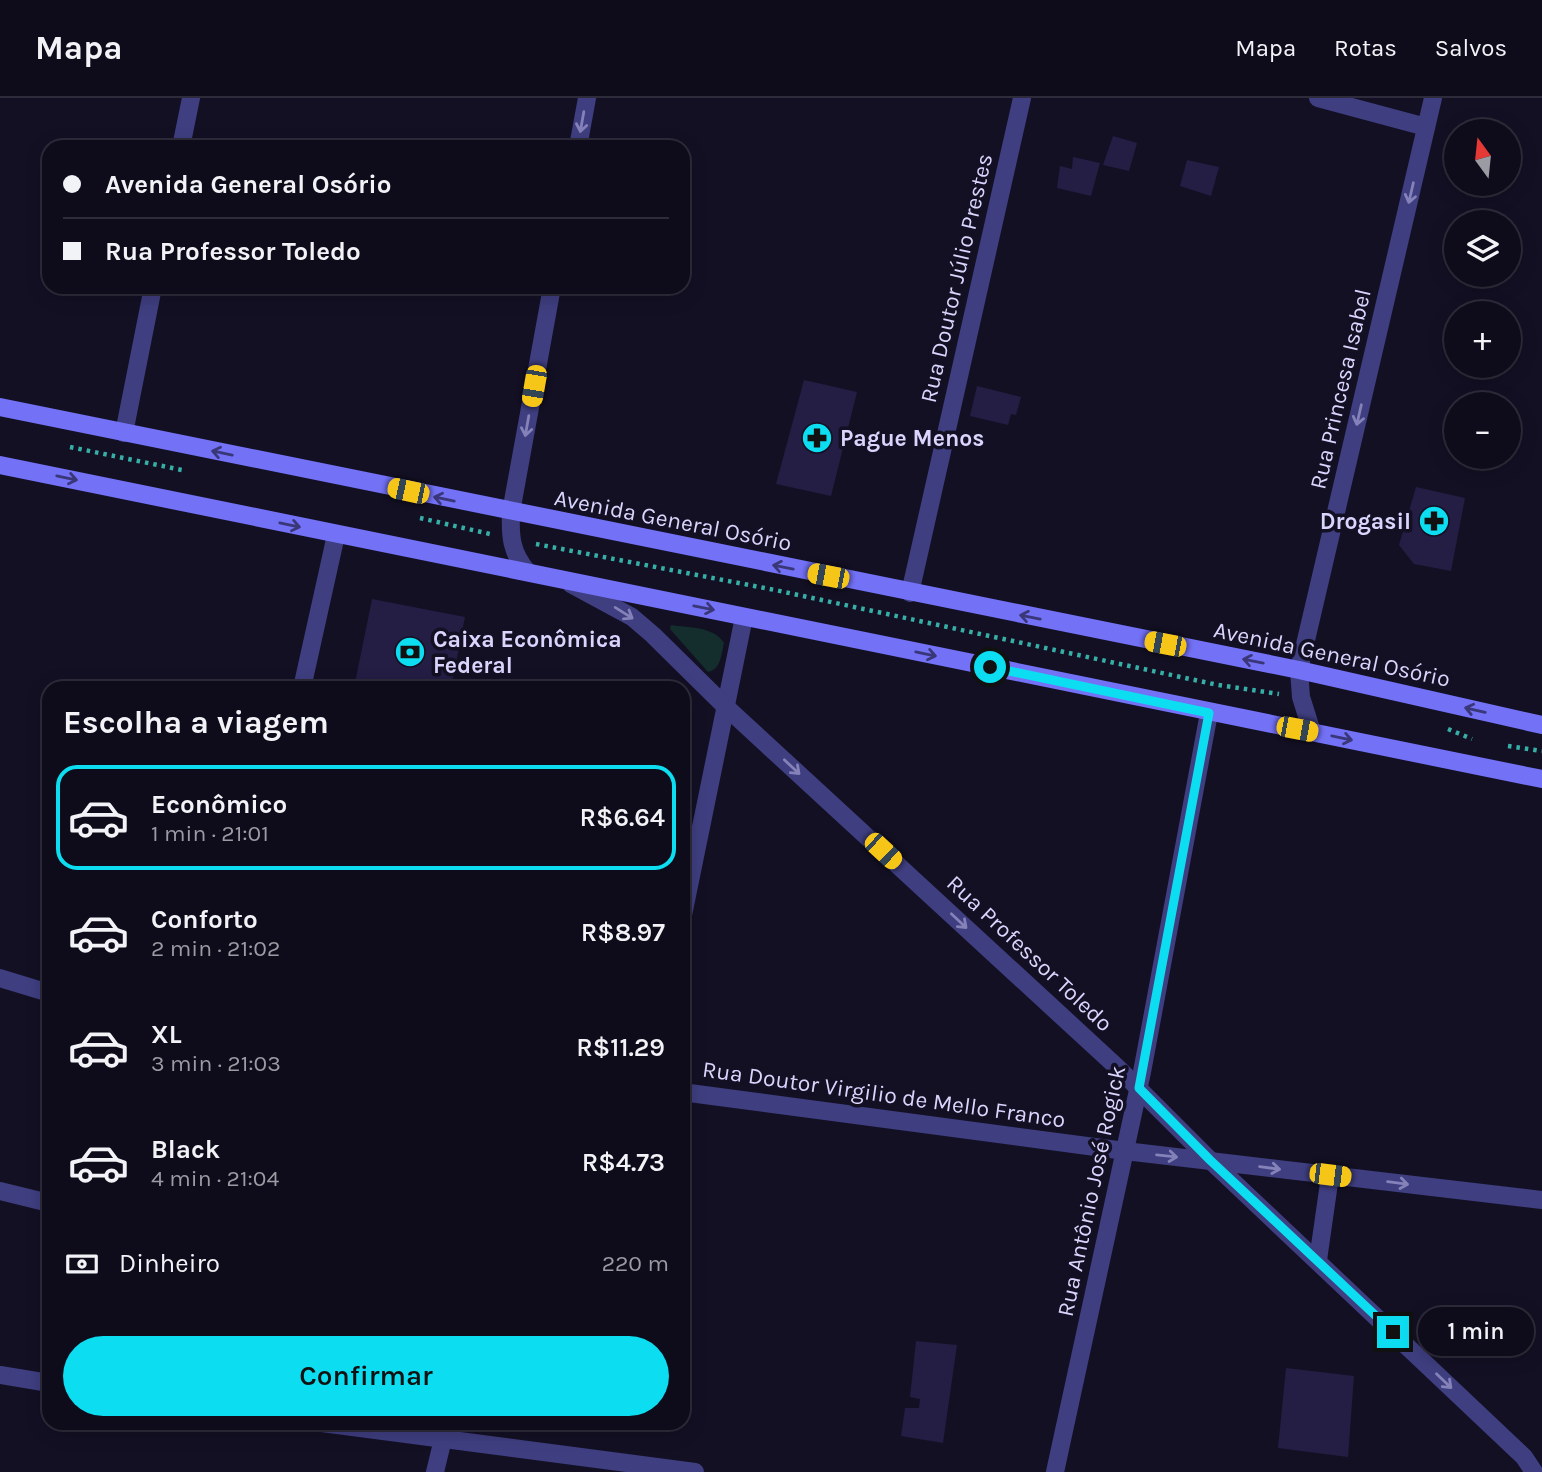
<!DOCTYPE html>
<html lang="pt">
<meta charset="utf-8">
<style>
:root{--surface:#0e0c1b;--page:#171524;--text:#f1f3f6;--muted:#9b9ba3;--line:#2e2c3a;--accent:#0dddf1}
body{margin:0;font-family:Karla,sans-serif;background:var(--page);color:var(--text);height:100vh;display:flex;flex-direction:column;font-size:26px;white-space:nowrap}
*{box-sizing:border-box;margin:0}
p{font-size:23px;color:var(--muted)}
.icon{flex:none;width:38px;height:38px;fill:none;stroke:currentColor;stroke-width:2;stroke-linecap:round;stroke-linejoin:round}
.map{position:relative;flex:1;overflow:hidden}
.drawer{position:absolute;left:42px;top:583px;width:648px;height:749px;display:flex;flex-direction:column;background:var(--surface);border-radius:21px;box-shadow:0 4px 18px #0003,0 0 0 2px var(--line)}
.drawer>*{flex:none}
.hud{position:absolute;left:42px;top:42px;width:648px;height:154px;border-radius:21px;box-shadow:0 4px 18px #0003,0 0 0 2px var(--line);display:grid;align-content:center;height:154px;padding:0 21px;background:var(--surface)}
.needle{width:46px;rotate:345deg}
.buttons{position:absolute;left:1444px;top:21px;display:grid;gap:14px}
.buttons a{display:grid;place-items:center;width:77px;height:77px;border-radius:50%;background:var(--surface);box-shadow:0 4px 18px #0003,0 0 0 2px var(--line);font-size:35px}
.end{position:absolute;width:32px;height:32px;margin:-16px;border:9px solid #0dddf1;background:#111;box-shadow:0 0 0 4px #111}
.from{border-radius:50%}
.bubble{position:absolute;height:49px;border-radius:24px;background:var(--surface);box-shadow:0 4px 18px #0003,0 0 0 2px var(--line);font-size:23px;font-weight:600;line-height:49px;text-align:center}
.car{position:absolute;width:21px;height:42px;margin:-21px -10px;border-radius:9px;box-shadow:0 0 5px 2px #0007;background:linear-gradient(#f5c518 24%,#345 0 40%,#f5c518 0 76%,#345 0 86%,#f5c518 0)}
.hud b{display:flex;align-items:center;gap:24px;height:66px;font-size:26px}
.hud b+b{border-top:2px solid var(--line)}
.hud i{width:18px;height:18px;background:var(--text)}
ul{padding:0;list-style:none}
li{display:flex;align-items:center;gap:21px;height:105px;margin:0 14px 10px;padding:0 7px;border:4px solid transparent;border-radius:21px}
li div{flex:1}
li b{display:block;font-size:26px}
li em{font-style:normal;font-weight:600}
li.selected{border-color:var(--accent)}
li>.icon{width:63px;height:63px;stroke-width:1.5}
h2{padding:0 21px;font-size:32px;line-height:84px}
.pay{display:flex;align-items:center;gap:18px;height:77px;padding:0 21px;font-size:26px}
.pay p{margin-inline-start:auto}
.button{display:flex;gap:14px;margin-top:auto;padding:14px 21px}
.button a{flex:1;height:80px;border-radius:42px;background:var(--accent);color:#111;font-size:28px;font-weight:600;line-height:80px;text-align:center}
header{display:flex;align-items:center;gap:42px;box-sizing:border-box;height:98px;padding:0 35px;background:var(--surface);border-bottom:2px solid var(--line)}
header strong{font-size:33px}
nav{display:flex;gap:38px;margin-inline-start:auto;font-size:24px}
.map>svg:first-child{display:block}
</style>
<header>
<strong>Mapa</strong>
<nav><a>Mapa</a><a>Rotas</a><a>Salvos</a></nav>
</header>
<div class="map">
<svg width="1542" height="1374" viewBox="0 0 1542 1374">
<rect width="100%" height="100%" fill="#131024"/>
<!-- green -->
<path fill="#132e2c" d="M671,527C688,530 714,528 724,545C721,557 721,571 708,574L670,531Z"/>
<!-- building -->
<g fill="#241d44">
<path d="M1113,38L1137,45L1129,73L1103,67Z"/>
<path d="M1073,59L1100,65L1091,98L1057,90L1060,68L1072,71Z"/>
<path d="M1187,62L1219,69L1211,98L1180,88Z"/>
<path d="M804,282L857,294L831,398L776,386Z"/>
<path d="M977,288L1021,299L1016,317L1011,316L1008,327L970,318Z"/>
<path d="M1416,389L1465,400L1451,473L1414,466L1399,447Z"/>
<path d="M372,501L465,519L451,590H354Z"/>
<path d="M916,1243L957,1247L943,1345L901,1338L905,1310H919L920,1301L910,1299Z"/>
<path d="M1286,1270L1354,1278L1348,1359L1278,1350Z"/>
</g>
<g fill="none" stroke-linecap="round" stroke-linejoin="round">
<!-- path -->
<g stroke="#36b0a7" stroke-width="4.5" stroke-dasharray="3.5 5" stroke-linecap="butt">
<path d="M70,349L182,372"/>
<path d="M420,420L490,436"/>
<path d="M536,446L775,492L1218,587L1279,596"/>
<path d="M1448,631L1472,641"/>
<path d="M1508,648L1542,653"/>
</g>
<!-- minor -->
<g stroke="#3f3e80" stroke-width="18">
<path d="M1318,0L1426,29"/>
<path d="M181,49L191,0"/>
<path d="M578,49L587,0"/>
<path d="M124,335L153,189"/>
<path d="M527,473C511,454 510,438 511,414L552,189"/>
<path d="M910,495L1022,0"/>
<path d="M302,590L336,437"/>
<path d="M1312,634L1301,599L1299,572L1433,0"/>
<path d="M682,822L744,519"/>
<path d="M0,880L49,895"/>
<path d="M682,994L1125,1053L1542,1102"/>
<path d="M0,1093L49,1105"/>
<path d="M1318,1162L1330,1078"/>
<path d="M0,1277L49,1285"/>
<path d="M322,1325L695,1374"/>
<path d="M435,1374L443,1341"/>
<path d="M1055,1374L1142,974L1209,615"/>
</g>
<!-- tertiary -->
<path stroke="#3f3e80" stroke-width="18" d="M571,486L632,519L653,537L726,609L1118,970L1210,1062L1524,1359L1534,1374"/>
<!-- secondary -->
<g stroke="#7372f7" stroke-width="18">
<path d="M0,309L1299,572L1542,627"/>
<path d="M0,367L1542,681"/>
</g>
</g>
<!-- one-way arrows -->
<defs><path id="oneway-shaft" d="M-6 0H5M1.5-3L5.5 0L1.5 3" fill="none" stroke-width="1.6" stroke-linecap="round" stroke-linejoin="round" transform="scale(1.75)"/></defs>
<g stroke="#8482b8">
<use href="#oneway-shaft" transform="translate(582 24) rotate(100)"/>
<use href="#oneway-shaft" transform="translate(1411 95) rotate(103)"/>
<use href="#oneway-shaft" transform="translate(1359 317) rotate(103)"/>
<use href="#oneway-shaft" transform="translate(527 328) rotate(100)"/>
<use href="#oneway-shaft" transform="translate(624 515) rotate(32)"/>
<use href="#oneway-shaft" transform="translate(792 669) rotate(43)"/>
<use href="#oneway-shaft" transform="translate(959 823) rotate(43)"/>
<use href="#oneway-shaft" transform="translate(1167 1058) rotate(6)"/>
<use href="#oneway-shaft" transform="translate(1270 1070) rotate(8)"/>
<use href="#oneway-shaft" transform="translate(1398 1085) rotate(7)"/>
<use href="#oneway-shaft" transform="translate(1444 1283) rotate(44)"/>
</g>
<g stroke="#393778">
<use href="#oneway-shaft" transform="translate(222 355) rotate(-168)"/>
<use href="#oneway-shaft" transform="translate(67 380) rotate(12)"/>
<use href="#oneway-shaft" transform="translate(444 401) rotate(-168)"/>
<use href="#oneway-shaft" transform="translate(290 427) rotate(12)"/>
<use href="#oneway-shaft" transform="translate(783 469) rotate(-169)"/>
<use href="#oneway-shaft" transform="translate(704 510) rotate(11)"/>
<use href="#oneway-shaft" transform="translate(1030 519) rotate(-169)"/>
<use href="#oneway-shaft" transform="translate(926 556) rotate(12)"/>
<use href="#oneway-shaft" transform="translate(1253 563) rotate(-169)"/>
<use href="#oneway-shaft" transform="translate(1475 612) rotate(-167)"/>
<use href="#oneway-shaft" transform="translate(1342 640) rotate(12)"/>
</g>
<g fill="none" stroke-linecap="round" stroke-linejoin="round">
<!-- route -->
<path stroke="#0dddf1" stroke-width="9" d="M990,569L1209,615L1139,990L1210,1062L1393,1234"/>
</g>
<!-- icons -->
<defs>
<g id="pharmacy-disc" transform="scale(1.575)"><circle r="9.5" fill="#0dddf1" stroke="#131024"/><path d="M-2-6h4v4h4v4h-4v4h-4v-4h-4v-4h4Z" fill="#111"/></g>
<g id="bank-disc" transform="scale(1.575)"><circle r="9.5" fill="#0dddf1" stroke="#131024"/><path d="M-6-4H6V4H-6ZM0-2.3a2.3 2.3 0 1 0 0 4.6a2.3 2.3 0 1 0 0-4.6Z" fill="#111"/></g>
</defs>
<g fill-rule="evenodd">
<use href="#pharmacy-disc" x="817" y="340"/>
<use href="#pharmacy-disc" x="1434" y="423"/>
<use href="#bank-disc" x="410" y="554"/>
</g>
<g text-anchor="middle" stroke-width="7" stroke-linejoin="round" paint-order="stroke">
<!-- street labels -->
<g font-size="23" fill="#d9d5fd" stroke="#131024">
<text transform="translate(956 180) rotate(-77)" y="8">Rua Doutor Júlio Prestes</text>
<text transform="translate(1340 291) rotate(-77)" y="8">Rua Princesa Isabel</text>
<text transform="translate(673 422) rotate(11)" y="8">Avenida General Osório</text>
<text transform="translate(1332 556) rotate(12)" y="8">Avenida General Osório</text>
<text transform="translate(1030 855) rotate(43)" y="8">Rua Professor Toledo</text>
<text transform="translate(884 996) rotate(8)" y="8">Rua Doutor Virgilio de Mello Franco</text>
<text transform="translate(1091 1093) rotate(-78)" y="8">Rua Antônio José Rogick</text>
</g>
<!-- poi labels -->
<g font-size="23" font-weight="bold" fill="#d9d5fd" stroke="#131024" text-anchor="start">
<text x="840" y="348">Pague Menos</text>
<text x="1411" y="431" text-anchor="end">Drogasil</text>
<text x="433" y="549">Caixa Econômica<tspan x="433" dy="26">Federal</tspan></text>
</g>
</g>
</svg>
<div class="buttons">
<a><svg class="needle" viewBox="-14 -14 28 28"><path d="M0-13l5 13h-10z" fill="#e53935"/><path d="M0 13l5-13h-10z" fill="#9b9ba3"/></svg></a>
<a><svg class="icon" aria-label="layers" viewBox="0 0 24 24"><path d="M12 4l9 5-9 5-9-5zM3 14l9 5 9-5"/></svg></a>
<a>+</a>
<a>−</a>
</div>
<i class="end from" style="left:990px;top:569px"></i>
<i class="end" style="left:1393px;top:1234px"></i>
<div class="bubble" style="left:1418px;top:1209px;width:116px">1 min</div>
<i class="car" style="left:534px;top:288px;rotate:190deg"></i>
<i class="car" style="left:408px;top:393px;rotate:282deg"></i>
<i class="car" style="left:828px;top:478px;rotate:281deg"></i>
<i class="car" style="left:1165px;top:546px;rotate:281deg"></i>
<i class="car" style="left:1297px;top:631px;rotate:101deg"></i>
<i class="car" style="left:883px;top:753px;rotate:133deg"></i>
<i class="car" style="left:1330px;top:1077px;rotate:97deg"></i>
<div class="hud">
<b><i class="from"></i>Avenida General Osório</b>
<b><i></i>Rua Professor Toledo</b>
</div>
<section class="drawer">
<h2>Escolha a viagem</h2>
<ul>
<li class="selected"><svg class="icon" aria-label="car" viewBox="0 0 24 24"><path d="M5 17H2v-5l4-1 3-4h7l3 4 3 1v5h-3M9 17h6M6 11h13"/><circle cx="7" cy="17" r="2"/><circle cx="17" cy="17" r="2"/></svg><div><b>Econômico</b><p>1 min · 21:01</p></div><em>R$6.64</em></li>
<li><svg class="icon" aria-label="car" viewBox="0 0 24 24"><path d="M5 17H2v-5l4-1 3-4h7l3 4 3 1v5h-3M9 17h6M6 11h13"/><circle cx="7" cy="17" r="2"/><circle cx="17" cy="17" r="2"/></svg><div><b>Conforto</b><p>2 min · 21:02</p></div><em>R$8.97</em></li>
<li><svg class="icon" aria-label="car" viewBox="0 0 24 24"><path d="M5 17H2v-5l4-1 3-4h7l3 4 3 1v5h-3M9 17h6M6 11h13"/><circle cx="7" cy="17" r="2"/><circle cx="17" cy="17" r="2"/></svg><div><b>XL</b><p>3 min · 21:03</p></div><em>R$11.29</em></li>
<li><svg class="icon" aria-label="car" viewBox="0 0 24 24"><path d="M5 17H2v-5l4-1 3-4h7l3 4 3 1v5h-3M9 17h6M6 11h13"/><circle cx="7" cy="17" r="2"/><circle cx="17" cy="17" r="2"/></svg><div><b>Black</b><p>4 min · 21:04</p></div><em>R$4.73</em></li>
</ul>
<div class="pay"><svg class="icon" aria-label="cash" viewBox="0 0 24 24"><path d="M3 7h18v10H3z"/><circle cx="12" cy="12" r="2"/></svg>Dinheiro<p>220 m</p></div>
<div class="button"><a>Confirmar</a></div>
</section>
</div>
